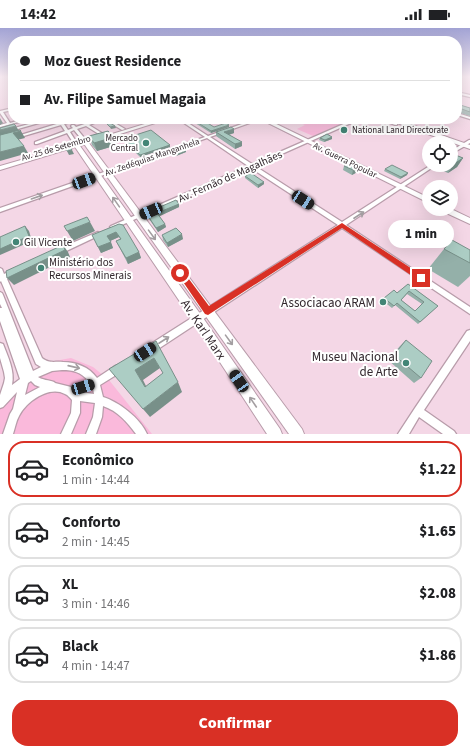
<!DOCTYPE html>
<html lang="pt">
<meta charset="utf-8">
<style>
:root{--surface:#fff;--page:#f2f2f2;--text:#202124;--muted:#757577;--line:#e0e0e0;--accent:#d93025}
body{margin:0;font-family:"Source Sans 3",sans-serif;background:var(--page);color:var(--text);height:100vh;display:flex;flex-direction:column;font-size:15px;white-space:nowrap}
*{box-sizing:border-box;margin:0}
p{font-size:13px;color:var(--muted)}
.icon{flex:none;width:22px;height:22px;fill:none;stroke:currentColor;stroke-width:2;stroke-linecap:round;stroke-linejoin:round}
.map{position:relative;height:406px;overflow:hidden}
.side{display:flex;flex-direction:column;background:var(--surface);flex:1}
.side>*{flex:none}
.banner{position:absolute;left:8px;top:8px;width:454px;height:88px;border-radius:16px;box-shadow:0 4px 16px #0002;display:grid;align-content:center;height:88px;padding:0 12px;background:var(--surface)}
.buttons{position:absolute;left:422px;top:108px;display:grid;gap:8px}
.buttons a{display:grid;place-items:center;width:36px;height:36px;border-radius:50%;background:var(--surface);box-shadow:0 4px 16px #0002;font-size:20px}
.end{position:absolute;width:18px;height:18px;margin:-9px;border:5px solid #d93025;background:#fff;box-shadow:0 0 0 2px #fff}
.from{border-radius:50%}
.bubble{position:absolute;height:28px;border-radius:14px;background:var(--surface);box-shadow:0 4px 16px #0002;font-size:13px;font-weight:800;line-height:28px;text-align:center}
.car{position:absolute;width:12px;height:24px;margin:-12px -6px;border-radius:5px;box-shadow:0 0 3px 1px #0007;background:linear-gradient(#222 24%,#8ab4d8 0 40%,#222 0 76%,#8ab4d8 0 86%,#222 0)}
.banner b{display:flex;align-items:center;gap:14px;height:38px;font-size:15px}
.banner b+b{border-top:1px solid var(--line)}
.banner i{width:10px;height:10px;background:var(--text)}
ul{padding:7px 0 0;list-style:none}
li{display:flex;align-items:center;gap:12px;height:56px;margin:0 8px 6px;padding:0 4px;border:2px solid var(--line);border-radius:16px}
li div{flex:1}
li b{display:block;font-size:15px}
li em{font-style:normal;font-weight:800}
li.on{border-color:var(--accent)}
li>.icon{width:36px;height:36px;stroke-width:1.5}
.action{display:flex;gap:8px;margin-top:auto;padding:8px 12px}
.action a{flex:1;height:46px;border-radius:16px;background:var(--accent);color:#fff;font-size:16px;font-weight:800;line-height:46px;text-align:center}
.status{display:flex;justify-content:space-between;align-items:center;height:28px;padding:0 20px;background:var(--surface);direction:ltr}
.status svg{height:11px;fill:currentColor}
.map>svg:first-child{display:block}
</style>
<div class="status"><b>14:42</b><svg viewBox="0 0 49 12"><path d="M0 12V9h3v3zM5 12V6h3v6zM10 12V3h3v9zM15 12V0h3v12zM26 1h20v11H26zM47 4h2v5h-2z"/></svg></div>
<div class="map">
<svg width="470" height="406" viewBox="0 0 470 406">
<rect width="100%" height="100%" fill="#f4d7e6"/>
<!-- green -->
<g fill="#fab9db">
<path d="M291,91H353L313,108L297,101L305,97Z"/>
<path d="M71,330L93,339L109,352L152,406H0V366L49,334Z"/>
</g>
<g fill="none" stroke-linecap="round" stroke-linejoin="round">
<!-- street casing -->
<g stroke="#b89caa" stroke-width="2.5">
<g id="street">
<path d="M457,64L470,67V69L457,66Z"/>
<path d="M13,80V82L3,84L10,95L24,91H30L0,99V97L7,95L0,85V83Z"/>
<path d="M457,85L470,89V91L457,87Z"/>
<path d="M47,91H53L0,106V104Z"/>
<path d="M73,91H79L64,96L68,102L73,100L71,98L72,97H74L76,99L99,91H104L89,97L105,107L102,108L86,98L77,101L86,112L85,113H83L74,102L70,104L77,115L76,116H74L67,105L37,116H35V114L65,103L61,97L17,110L14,109Z"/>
<path d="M104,91H108L125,101L122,102Z"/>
<path d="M140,91H144L148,94L145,95Z"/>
<path d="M178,91H182L208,108L256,91H261L210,109L252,136L355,91H360L255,138L342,194L431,137H436L346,197L470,279V286L342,200L155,323L152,324L149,323L148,320L149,317L338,197L251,140L115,200H111L110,199L111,198L248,138L207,110L0,184V180L205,109Z"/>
<path d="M469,112H470V115L451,126V123Z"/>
<path d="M98,204L101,206L100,207L62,225H58L57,223L58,221Z"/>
<path d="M0,240L2,241L4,246L12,242L14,243L15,245L14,247L7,251L42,330C50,336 54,333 63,334C76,334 89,339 97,350L115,338L118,337L121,338L122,341L121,344L100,357L103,369C119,374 140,390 147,406H136C127,394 118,383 103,378L102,389L96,406H86L93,389L95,375L80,373V385L71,406H61L71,385L72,372C70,370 68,367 65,366C49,357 26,374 19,388C16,393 15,400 13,406H3L10,386L13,381L17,364L3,379L0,380V367L4,355L5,350L4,344L0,330V315L3,316C8,329 15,343 12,357L20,351L0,293V280H2L0,276V264L2,265L3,267L33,343L41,339L36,336L1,253L0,254ZM62,342C74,342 80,344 89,353L71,359L55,355L54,354C49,352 42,352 38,349L52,343ZM31,353L35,357L40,359L25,367L28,355ZM93,360L94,366L80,364Z"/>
<path d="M470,302V313L424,382L454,403L456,406H443L419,389L409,406H398L415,380L467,303Z"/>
</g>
</g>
<!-- secondary casing -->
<g stroke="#b89caa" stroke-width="2">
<g id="secondary">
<path d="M161,91H168L104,111L99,110Z"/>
<path d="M260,91H266L429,170V175Z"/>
<path d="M379,91H395L470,117V121L397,95V97H395Z"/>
<path d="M82,111H86L302,401L304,406H289L82,113Z"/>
<path d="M73,114L83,115V117L80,118L201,287L280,401L282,406H267L193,293L75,119L0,142V138L73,117Z"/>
<path d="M441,181H451L470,190V196L442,183Z"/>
</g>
</g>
<!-- street -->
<use href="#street" fill="#fff" fill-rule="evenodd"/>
<!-- secondary -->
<use href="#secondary" fill="#fff" fill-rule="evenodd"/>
</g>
<!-- wall -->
<g fill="#94b0a9" fill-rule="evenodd">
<path d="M457,76L470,80V88L457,84Z"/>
<path d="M109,91H126L118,95Z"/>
<path d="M195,93L214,99L229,97V99L211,105L195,95Z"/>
<path d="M234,101V105L229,107L242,118L235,121L216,108V104Z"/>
<path d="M89,108L117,117L97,123L92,117Z"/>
<path d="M332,109V111L324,114L319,112L320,110Z"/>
<path d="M123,111L170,117V119L140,129L124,113Z"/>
<path d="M171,122H186V124L176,128L172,124Z"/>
<path d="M451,128L463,130L457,139L448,145L439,141L441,137H451Z"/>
<path d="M344,138L359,143L352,147L343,142Z"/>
<path d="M385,141L407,147L400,151L384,143Z"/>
<path d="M245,148L264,154V156L258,160L245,150Z"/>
<path d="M179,176V179L159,188L165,196L166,199L158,204L147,188L146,185Z"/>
<path d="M119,196L139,224L141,230L128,236L116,213L120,211L119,209L110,213L113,220L101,225L92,207Z"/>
<path d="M162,207L183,211L168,219L163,212Z"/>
<path d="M444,221L470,222V248L458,259L428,241Z"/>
<path d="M408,256L438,278L418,296L395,277L392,280L383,273L384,270L397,265ZM407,266L422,276L415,283L401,272Z"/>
<path d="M406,312L421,350L414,355L388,332L400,318Z"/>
</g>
<!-- shaded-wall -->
<g fill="#789089">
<path d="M0,90L3,95L0,97Z"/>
<path d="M121,91H126L118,95V93Z"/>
<path d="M229,97V99L211,105V103Z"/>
<path d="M16,98L19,103H21L25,110L17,112L0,110V102Z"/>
<path d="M115,98L116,100L111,101L110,99Z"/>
<path d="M234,101V105L224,108V104Z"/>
<path d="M114,109L117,117L97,123L94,115Z"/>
<path d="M332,109V111L324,114L325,112Z"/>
<path d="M242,114V118L235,121V116Z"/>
<path d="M170,117V119L140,129V127Z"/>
<path d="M24,118L28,125L0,133V124Z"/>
<path d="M72,122L74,126L69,127L67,123Z"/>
<path d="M186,122V124L176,128L175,125Z"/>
<path d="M463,130L457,139L448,145L454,136Z"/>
<path d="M360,139L359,143L352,147L353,142Z"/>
<path d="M408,145L407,147L400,151L401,149Z"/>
<path d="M264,154V156L258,160V157Z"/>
<path d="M179,176V179L158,189L157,185Z"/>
<path d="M90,194L95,203L73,213L67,203Z"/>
<path d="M165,196L166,199L158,204L156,200Z"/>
<path d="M25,198L29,203L32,213L0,227V221Z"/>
<path d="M116,204L119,209L110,213L107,208Z"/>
<path d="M182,206L183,211L168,219L167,215Z"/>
<path d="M111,214L113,220L101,225L98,219Z"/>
<path d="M63,217L68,224L70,229L14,257L7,250Z"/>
<path d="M139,224L141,230L128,236L126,230Z"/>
<path d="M154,330L160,340L143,352L151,368L145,359L135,342Z"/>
<path d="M178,354L182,364L150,389L143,381Z"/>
</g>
<!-- building -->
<g fill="#accdc4" stroke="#789089" fill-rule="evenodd">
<path d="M457,76L470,80V84L459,80L457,82Z"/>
<path d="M114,91H121L118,93Z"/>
<path d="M201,91L214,99L226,95L229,97L211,103L195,93Z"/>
<path d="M107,93L115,98L110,99L105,94Z"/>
<path d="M14,96L16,98L0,102V100Z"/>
<path d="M231,99L234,101L224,104L242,114L235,116L216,104Z"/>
<path d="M20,102L21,103L13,105L24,118L0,124V107Z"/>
<path d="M151,102L170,117L140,127L123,111Z"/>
<path d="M108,103L114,109L94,115L89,108Z"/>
<path d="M327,106L332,109L325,112L320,110Z"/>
<path d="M70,119L72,122L67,123L65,120Z"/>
<path d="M182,119L186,122L175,125L171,122Z"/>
<path d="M453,126L463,130L454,136L451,135V128Z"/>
<path d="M352,134L360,139L353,142L344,138Z"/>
<path d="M392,137L408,145L401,149L385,141Z"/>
<path d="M251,145L264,154L258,157L245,148Z"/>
<path d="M176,172L179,176L157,185L165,196L156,200L146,185Z"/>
<path d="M87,189L90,194L67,203L64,198Z"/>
<path d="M119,196L123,197L139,224L126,230L116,213L121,211L116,204L107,208L111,214L98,219L92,207Z"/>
<path d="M25,198L29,208L0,221V209Z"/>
<path d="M176,200L182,206L167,215L162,207Z"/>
<path d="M452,212L470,222V235L444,221Z"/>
<path d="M63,217L65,222L7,250L6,243Z"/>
<path d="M408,256L438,278L420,294L397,275L394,278L384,270L394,262L397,265ZM409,263L424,274L415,283L401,272Z"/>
<path d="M406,312L432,333L421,350L394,327Z"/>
<path d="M156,313L178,354L143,381L109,341ZM154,330L163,345L145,359L135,342Z"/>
</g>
<!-- one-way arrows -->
<defs><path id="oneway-shaft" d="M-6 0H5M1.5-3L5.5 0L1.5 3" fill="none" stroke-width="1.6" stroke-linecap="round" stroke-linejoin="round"/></defs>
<g stroke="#a39ea1">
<use href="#oneway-shaft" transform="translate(37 169) rotate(-19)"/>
<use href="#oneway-shaft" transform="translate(116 174) rotate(-125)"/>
<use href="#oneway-shaft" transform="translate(359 187) rotate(-33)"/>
<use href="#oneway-shaft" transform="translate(152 207) rotate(54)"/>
<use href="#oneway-shaft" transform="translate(164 312) rotate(-33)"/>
<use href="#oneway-shaft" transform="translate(229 312) rotate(54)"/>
<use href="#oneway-shaft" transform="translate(74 339) rotate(13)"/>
<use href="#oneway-shaft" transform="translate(253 374) rotate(-124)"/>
</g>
<!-- sky -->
<linearGradient id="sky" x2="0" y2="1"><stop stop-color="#a2a3d4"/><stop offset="0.46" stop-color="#faedf4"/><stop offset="1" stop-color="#faedf4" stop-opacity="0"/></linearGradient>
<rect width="470" height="106" fill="url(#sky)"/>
<!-- route -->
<path fill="#d93025" d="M342,195L423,248V252H418L342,200L208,287L205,286L177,245L180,242L183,243L209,278Z"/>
<!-- markers -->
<g fill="#438576" stroke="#fff" stroke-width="1.5">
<circle cx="344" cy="102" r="4"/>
<circle cx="146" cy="115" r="4"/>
<circle cx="16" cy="214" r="4"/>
<circle cx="41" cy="240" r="4"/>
<circle cx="383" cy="274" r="4"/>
<circle cx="406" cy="335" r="4"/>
</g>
<g text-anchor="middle" stroke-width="4" stroke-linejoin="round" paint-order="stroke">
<!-- far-poi labels -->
<g font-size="9" fill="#33282e" stroke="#fff" text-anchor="start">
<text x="352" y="105">National Land Directorate</text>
<text x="138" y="113" text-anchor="end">Mercado<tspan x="138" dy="10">Central</tspan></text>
</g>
<!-- far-street labels -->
<g font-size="9" fill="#33282e" stroke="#fff">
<text transform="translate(56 120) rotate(-16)" y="3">Av. 25 de Setembro</text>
<text transform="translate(152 129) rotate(-19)" y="3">Av. Zedéquias Manganhela</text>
<text transform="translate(345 132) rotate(26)" y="3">Av. Guerra Popular</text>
</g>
<!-- street labels -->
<g font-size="11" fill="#33282e" stroke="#fff">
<text transform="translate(230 148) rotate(-24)" y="4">Av. Fernão de Magalhães</text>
</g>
<!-- poi labels -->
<g font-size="11" fill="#33282e" stroke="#fff" text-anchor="start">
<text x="24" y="218">Gil Vicente</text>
<text x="49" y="238">Ministério dos<tspan x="49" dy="13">Recursos Minerais</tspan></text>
</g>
<!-- near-poi labels -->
<g font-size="13" fill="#33282e" stroke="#fff" text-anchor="end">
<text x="375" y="279">Associacao ARAM</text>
<text x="398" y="333">Museu Nacional<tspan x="398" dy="15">de Arte</tspan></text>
</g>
<!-- near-street labels -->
<g font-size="13" fill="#33282e" stroke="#fff">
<text transform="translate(204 301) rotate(56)" y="5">Av. Karl Marx</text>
</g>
</g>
</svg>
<div class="buttons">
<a><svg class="icon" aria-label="locate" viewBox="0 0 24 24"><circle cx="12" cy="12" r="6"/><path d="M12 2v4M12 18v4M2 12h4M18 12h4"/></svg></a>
<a><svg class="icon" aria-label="layers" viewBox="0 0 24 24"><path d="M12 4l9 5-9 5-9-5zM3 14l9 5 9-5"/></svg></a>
</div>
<i class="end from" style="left:180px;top:245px"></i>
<i class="end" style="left:421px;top:250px"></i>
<div class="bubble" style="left:388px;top:192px;width:66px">1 min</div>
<i class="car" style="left:84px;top:153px;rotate:70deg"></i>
<i class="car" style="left:303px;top:172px;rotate:123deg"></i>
<i class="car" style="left:151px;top:183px;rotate:247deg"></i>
<i class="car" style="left:145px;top:324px;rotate:57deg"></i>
<i class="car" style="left:239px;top:353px;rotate:326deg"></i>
<i class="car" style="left:83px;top:359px;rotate:73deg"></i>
<div class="banner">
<b><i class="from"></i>Moz Guest Residence</b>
<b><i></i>Av. Filipe Samuel Magaia</b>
</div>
</div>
<section class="side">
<ul>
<li class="on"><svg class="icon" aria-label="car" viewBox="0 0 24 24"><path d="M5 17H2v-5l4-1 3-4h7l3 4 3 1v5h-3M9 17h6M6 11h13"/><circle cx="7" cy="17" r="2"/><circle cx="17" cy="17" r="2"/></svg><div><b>Econômico</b><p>1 min · 14:44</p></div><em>$1.22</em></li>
<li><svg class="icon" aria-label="car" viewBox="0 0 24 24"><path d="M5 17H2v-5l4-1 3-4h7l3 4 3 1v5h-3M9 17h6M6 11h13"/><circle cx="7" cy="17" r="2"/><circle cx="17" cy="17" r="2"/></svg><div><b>Conforto</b><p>2 min · 14:45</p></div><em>$1.65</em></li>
<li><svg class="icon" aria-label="car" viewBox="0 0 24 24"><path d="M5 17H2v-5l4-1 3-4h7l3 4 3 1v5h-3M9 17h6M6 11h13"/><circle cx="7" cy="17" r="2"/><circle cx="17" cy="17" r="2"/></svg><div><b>XL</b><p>3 min · 14:46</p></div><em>$2.08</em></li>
<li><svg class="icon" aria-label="car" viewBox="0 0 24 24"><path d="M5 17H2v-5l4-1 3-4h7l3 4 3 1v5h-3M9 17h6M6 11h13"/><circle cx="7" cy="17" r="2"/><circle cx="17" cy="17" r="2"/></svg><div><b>Black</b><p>4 min · 14:47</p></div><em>$1.86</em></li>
</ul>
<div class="action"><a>Confirmar</a></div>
</section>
